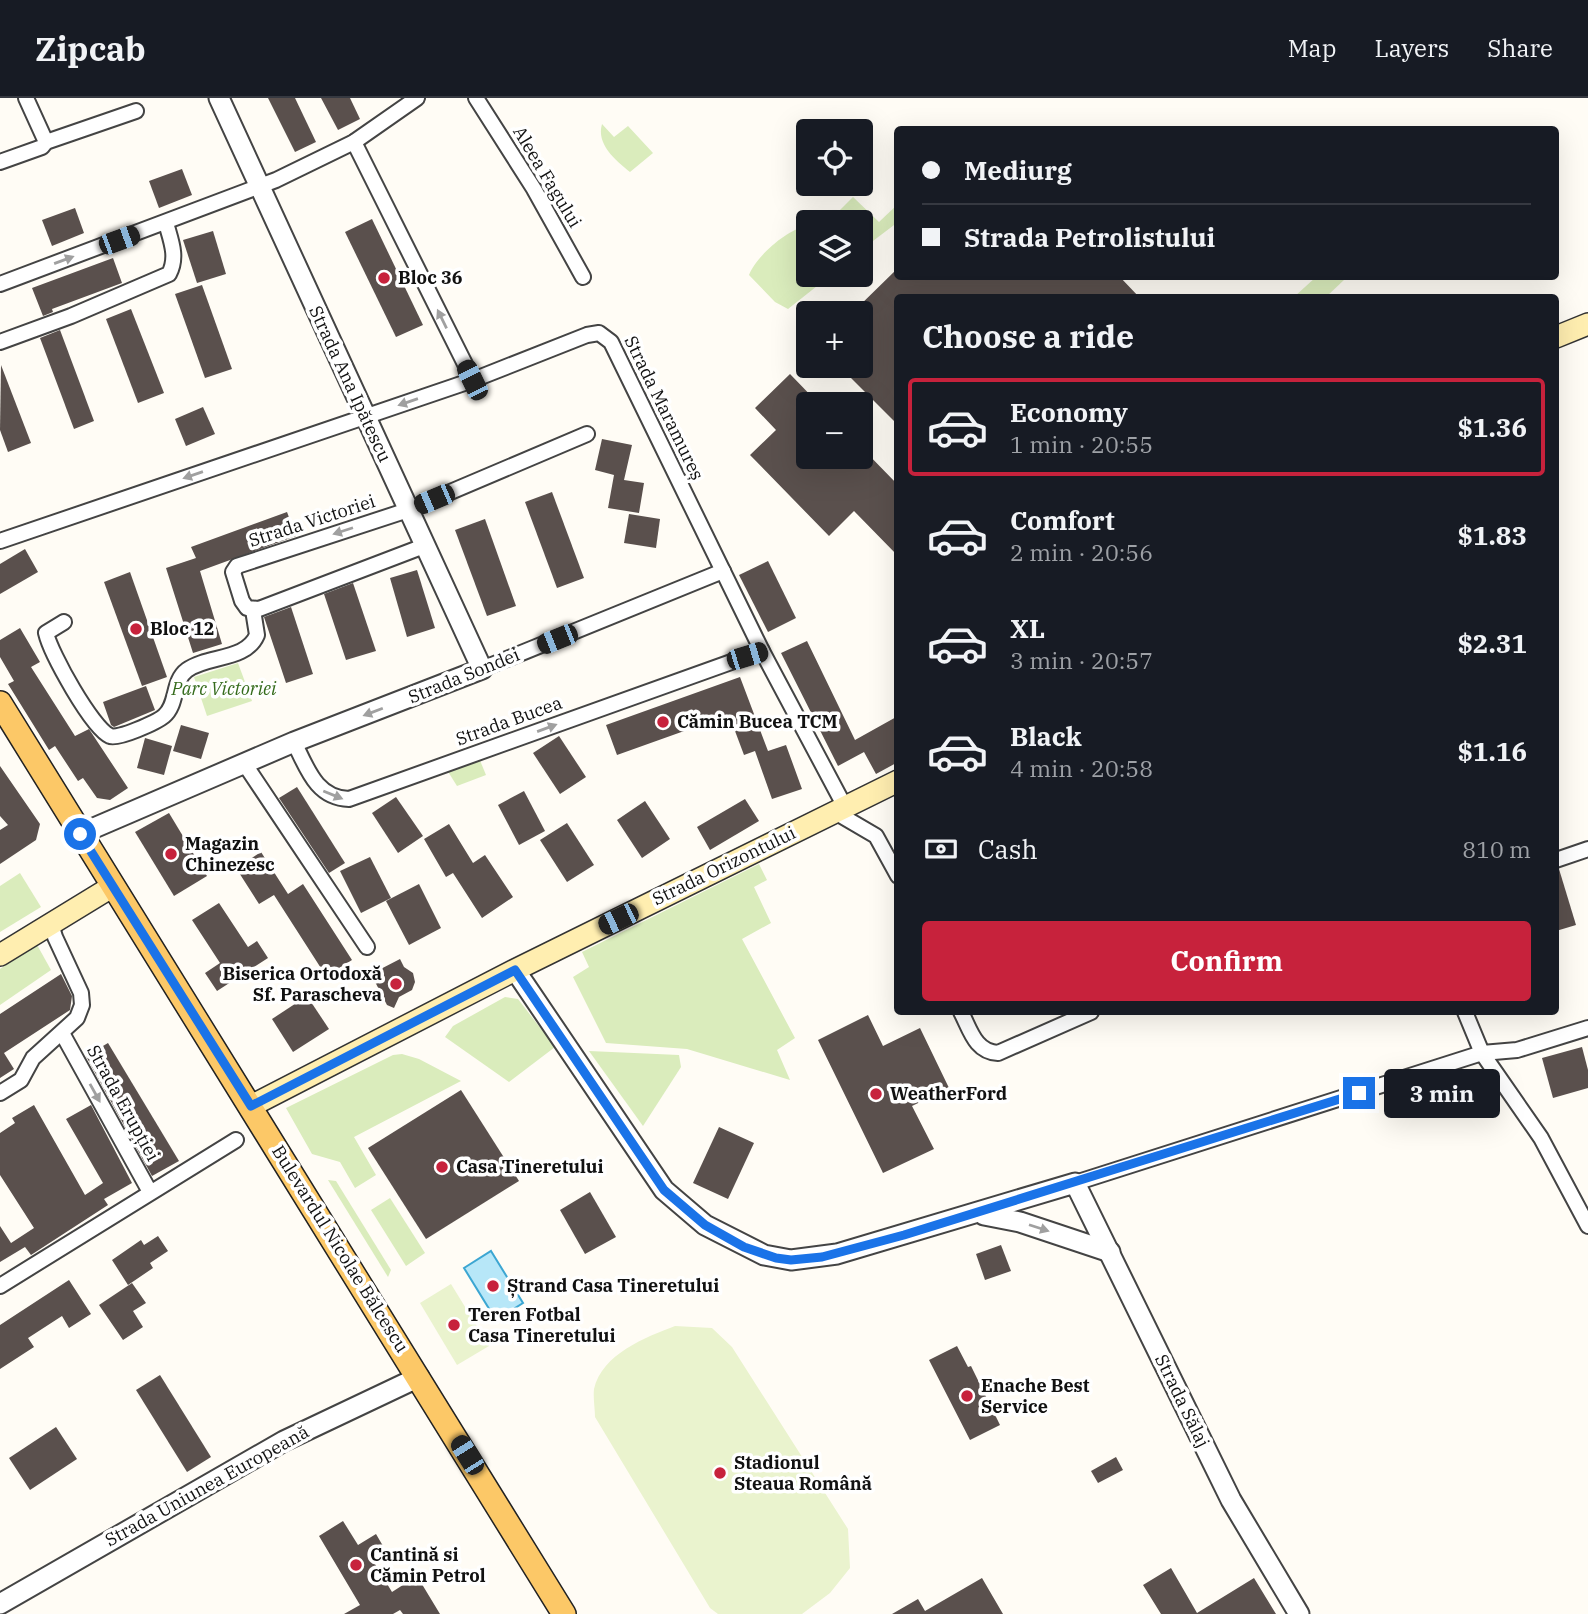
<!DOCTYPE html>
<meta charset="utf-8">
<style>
:root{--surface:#171b24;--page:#242831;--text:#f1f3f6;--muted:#9ea1a6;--line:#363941;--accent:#c7223c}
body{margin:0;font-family:"IBM Plex Serif",serif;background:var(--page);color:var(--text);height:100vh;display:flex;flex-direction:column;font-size:26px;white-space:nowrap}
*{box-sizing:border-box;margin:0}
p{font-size:23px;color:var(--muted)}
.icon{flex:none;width:38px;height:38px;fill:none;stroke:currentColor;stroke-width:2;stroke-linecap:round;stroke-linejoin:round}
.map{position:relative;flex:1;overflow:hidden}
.panel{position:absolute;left:894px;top:196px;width:665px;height:721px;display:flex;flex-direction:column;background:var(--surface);border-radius:7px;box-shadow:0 7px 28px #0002}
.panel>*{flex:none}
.banner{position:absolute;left:894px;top:28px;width:665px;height:154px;border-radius:7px;box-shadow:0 7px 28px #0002;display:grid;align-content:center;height:154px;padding:0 28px;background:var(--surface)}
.fabs{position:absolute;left:796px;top:21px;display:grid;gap:14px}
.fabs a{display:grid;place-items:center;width:77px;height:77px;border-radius:7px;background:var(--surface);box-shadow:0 7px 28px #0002;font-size:35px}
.end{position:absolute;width:32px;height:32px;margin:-16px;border:9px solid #1a73e8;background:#fff;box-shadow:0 0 0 4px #fff}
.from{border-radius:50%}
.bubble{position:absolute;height:49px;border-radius:7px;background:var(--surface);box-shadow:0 7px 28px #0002;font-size:23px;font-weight:800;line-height:49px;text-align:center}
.car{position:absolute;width:21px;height:42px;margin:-21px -10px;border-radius:9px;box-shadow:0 0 5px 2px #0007;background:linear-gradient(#222 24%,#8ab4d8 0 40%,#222 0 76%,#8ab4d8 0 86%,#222 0)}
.banner b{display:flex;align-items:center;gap:24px;height:66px;font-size:26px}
.banner b+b{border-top:2px solid var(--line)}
.banner i{width:18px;height:18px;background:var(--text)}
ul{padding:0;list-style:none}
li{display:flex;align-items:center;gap:21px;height:98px;margin:0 14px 10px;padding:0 14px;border:4px solid transparent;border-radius:7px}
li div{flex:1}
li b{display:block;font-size:26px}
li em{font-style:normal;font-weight:800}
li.on{border-color:var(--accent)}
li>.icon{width:63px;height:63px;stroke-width:1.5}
h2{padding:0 28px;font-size:32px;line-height:84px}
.pay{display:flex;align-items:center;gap:18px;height:77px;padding:0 28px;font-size:26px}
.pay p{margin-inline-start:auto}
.cta{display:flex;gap:14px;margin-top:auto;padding:14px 28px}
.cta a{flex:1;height:80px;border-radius:7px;background:var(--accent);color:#fff;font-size:28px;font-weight:800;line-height:80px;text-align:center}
header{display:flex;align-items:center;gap:42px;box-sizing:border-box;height:98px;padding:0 35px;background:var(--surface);border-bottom:2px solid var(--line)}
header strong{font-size:33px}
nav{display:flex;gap:38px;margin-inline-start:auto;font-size:24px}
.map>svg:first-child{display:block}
</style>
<header>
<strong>Zipcab</strong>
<nav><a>Map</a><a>Layers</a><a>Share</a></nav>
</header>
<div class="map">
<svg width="1588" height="1516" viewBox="0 0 1588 1516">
<rect width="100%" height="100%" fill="#fffcf5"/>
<!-- green -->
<g fill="#daecbc">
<path d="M602,26L614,39L628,28L653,55L630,74C615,62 596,46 602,26Z"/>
<path d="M853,99L879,124L898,106V124L869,146L861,144V124H828Z"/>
<path d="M805,129L808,130V144L805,146L808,150V177H831L788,211L775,204L749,177C755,160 787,131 805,129Z"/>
<path d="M1316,179H1345V181L1326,199H1294Z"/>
<path d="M238,565L252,603L207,618L194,579Z"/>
<path d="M479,660L486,677L457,688L447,672Z"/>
<path d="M759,766L767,782L754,789L771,825L742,841L795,940L777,952L790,982L687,951L606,945L573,879L589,869L582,854Z"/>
<path d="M20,775L41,809L0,834V788Z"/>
<path d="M36,845L51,872L0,907V871Z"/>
<path d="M505,899L518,901L555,949L509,984L445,939L453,928Z"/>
<path d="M589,953L679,957L681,969L643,1028Z"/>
<path d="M402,956L419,961L461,983L354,1039L376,1077L355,1090L340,1064L312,1056L286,1010L393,957Z"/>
<path d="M328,1082L336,1083L391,1172L388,1179Z"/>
<path d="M390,1100L425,1155L406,1168L371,1112Z"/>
</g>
<!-- pitch -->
<g fill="#eaf3ce">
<path d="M451,1186L489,1248L457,1267L420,1205Z"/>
<path d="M675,1228L712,1230L732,1249L848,1431L850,1470L830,1495L802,1516H718L710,1510L595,1319C595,1311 593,1300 594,1291C602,1256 646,1239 675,1228Z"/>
</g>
<!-- water -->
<path fill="#b7e7f8" stroke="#3ca6d2" stroke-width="2" d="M491,1153L523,1205L496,1222L464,1170Z"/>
<!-- building -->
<g fill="#5a504d">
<path d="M268,0H295L316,44L295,54Z"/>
<path d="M321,0H350L360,21L338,32Z"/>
<path d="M182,71L192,97L159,110L149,83Z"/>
<path d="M75,110L84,135L52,148L42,122Z"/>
<path d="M372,121L423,227L396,239L345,134Z"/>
<path d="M213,133L226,176L197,185L183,142Z"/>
<path d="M113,160L122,185L52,211L53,214L43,218L32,190Z"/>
<path d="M898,170V178H1119L1140,200H898V327L839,268H861V215H852Z"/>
<path d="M202,187L232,271L205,280L175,196Z"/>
<path d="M131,211L164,295L138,305L106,221Z"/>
<path d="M60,232L94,323L74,331L40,240Z"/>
<path d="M1,267L31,345L8,354L0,332Z"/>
<path d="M790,276L819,306H808V359H861V349L898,387V458L854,413L829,438L750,357L776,332L755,310Z"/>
<path d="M203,309L215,336L186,348L175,321Z"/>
<path d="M602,341L632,347L624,382L644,385L639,415L608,410L614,377L595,372Z"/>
<path d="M552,394L584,480L557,490L525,404Z"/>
<path d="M287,414L296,438L200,473L222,546L193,555L166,470L196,460L191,449Z"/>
<path d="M629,416L660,421L656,450L624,445Z"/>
<path d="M485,421L516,508L487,518L455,432Z"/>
<path d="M25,451L38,474L0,496V466Z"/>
<path d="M768,463L796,520L768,534L739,477Z"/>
<path d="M417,472L435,530L407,539L390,480Z"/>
<path d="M130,474L167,579L142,588L104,484Z"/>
<path d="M353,485L376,553L346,562L324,496Z"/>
<path d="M291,509L313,576L286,585L264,519Z"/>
<path d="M20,530L40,564L31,569L75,638L89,631L128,690L110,702L97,700L83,680L78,683L55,648L49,652L8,586L14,583L0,559V542Z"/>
<path d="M807,543L855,642L898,618V664L876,676L864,654L838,668L781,555Z"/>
<path d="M740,579L768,653L786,647L802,691L772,701L755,653L744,657L729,617L617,657L606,627Z"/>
<path d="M146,588L155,612L114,629L111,627L103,604Z"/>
<path d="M181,627L209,635L201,661L173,653Z"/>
<path d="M559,638L586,679L560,696L533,655Z"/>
<path d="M145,640L172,648L164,677L137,670Z"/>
<path d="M0,668L40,726L36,742L0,766V732L8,727L0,718Z"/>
<path d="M297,689L345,765L329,775L279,700Z"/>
<path d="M524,693L545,733L519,747L498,707Z"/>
<path d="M396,699L423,738L398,755L372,715Z"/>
<path d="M745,701L759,723L710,752L697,729Z"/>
<path d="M645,703L670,741L642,760L617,722Z"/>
<path d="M169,715L207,778L174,798L135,734Z"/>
<path d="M567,725L594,767L567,784L540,742Z"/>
<path d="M449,726L473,765L485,757L513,799L482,820L453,775L446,779L424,741Z"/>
<path d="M261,754L288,796L303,786L352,862L326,878L274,797L259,806L236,770Z"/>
<path d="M370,759L391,800L361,815L340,773Z"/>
<path d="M1556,771H1559L1576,827L1556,833Z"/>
<path d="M419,786L441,830L409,847L386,803Z"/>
<path d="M219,805L248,849L257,843L268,860L217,893L205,875L220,865L192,822Z"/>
<path d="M400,861L404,869L413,875L415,884L412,892L399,899L394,910L387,907L371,876Z"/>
<path d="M61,876L72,898L70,912L4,955L14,971L0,980V916Z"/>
<path d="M307,898L329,931L293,954L272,921Z"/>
<path d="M868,917L883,948L920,930L949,990L912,1008L934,1051L883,1075L818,942Z"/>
<path d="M108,945L179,1063L152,1078L86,958Z"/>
<path d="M1582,949L1588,972V990L1553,1000L1542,960Z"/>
<path d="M461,992L519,1083L426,1141L368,1050Z"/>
<path d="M34,1007L85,1097L103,1085L66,1021L91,1007L132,1085L104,1101L108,1107L31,1157L25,1149L0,1164V1128L11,1145L34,1130L0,1077V1035L15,1025L12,1020Z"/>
<path d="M719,1029L754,1045L728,1101L693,1085Z"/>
<path d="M590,1094L616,1139L585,1156L560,1112Z"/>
<path d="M158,1138L168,1153L150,1165L153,1170L128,1187L112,1162L141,1142L144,1147Z"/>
<path d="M1001,1147L1011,1173L985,1182L976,1156Z"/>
<path d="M69,1182L91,1216L69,1230L62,1218L28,1240L34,1249L0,1271V1227Z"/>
<path d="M132,1185L146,1205L133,1213L143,1229L123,1242L99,1207Z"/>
<path d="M957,1248L968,1269L971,1268L1000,1327L970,1342L929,1262Z"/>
<path d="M160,1277L211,1359L187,1374L136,1292Z"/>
<path d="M56,1329L77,1361L30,1392L9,1360Z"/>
<path d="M1116,1359L1123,1372L1098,1385L1091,1373Z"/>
<path d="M343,1423L358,1447L376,1436L383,1448L369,1456L392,1494L417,1478L440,1516H403L400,1512L393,1516H344L360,1507L319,1438Z"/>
<path d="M1171,1470L1197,1515L1254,1480L1276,1516H1161L1143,1487Z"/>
<path d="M982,1480L1003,1516H892L918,1501L925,1513Z"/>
</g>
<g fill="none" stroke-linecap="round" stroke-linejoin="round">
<!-- minor casing -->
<g stroke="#444" stroke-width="18">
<g id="minor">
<path d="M26,0L46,44"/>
<path d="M476,0L534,91L583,179"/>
<path d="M354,44L473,282"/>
<path d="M0,64L42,49L46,44L136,13"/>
<path d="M0,186L276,82L354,44L417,0"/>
<path d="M0,244L71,218L169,176C178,159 171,143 166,125"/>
<path d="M0,443L473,282L587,237L599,235L611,244L762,553L845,709"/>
<path d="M424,448L259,511L247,510L242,503L233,474L237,468L408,412L587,336"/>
<path d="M64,524L46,535C51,556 92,630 110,638C117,642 157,624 164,618C178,606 172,583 187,572C208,557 246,563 257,537L253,512"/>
<path d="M482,571L723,473"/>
<path d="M294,644C307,670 316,700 349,701L762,553"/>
<path d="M244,665L367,849"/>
<path d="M835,714L876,738L898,778"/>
<path d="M1556,762L1588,751"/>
<path d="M961,914C970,931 975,954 998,955L1091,914"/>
<path d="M1465,914L1482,955L1541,1040L1588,1128"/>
<path d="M62,935L150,1094"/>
<path d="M0,995L21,982L33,960L77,920L82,907L81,895L55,839L51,826"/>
<path d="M1075,1085L1482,955L1517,952L1588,930"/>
<path d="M0,1188L236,1042"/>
</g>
</g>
<!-- tertiary casing -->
<g stroke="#444" stroke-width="23">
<g id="tertiary">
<path d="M80,736L294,644L482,571L219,0"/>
<path d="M515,872L664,1092L705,1127L764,1157L791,1162L837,1156L1075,1085L1231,1402L1299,1516"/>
<path d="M984,1117L1020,1124L1110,1154"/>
<path d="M0,1506L284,1343L419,1279"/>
</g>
</g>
<!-- secondary casing -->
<g stroke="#333" stroke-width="24">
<g id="secondary">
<path d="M1556,239L1588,226"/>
<path d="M0,857L113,788"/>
<path d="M251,1008L515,872L898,683"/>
</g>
</g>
<!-- primary casing -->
<g stroke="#222" stroke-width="26">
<path id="primary" d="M0,605L564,1516"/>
</g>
<!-- minor -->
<use href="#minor" stroke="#fff" stroke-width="14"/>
<!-- tertiary -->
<use href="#tertiary" stroke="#fff" stroke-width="19"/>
<!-- secondary -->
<use href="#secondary" stroke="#ffeeb0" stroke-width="21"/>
<!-- primary -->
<use href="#primary" stroke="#fcc867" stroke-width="23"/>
</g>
<!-- one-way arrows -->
<defs><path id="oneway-solid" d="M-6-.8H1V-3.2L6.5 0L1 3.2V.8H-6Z" transform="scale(1.75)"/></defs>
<g fill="#a0a0a0">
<use href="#oneway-solid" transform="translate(64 162) rotate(-20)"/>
<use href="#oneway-solid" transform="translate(442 221) rotate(-116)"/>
<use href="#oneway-solid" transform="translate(408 304) rotate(161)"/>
<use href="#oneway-solid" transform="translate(193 377) rotate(161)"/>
<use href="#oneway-solid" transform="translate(343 433) rotate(162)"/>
<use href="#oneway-solid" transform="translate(373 614) rotate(159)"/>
<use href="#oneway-solid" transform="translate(547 630) rotate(-20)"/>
<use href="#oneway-solid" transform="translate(333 697) rotate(22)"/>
<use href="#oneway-solid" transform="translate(95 995) rotate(61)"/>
<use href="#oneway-solid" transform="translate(1039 1130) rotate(18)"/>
</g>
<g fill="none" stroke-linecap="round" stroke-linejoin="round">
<!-- route -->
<path stroke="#1a73e8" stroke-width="9" d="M80,736L251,1008L515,872L664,1092L705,1127L744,1149L776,1160L791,1162L822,1159L904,1137L1359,995"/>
</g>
<!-- markers -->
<g fill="#c7223c" stroke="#fff" stroke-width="2.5">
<circle cx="384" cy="180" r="7"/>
<circle cx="136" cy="531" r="7"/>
<circle cx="663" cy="624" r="7"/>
<circle cx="171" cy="756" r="7"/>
<circle cx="396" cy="886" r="7"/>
<circle cx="876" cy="996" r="7"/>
<circle cx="442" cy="1069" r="7"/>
<circle cx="493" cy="1188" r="7"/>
<circle cx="454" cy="1227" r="7"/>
<circle cx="967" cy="1298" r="7"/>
<circle cx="720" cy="1375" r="7"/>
<circle cx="356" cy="1467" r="7"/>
</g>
<g text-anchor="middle" stroke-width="7" stroke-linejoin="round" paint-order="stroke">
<!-- street labels -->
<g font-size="18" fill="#111" stroke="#fff">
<text transform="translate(547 79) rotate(59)" y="6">Aleea Fagului</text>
<text transform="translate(350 286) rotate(65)" y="6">Strada Ana Ipătescu</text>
<text transform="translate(664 310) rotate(64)" y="6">Strada Maramureș</text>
<text transform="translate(312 423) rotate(-18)" y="6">Strada Victoriei</text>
<text transform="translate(464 578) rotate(-22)" y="6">Strada Sondei</text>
<text transform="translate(509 623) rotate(-20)" y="6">Strada Bucea</text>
<text transform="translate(724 768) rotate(-26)" y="6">Strada Orizontului</text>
<text transform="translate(123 1005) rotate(61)" y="6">Strada Erupției</text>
<text transform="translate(340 1151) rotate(58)" y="6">Bulevardul Nicolae Bălcescu</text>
<text transform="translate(1182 1303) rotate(64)" y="6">Strada Sălaj</text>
<text transform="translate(207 1388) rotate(-29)" y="6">Strada Uniunea Europeană</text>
</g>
<!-- poi labels -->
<g font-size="18" font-weight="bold" fill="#111" stroke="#fff" text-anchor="start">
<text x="398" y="186">Bloc 36</text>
<text x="150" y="537">Bloc 12</text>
<text x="677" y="630">Cămin Bucea TCM</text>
<text x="185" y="752">Magazin<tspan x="185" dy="21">Chinezesc</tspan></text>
<text x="382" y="882" text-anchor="end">Biserica Ortodoxă<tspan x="382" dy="21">Sf. Parascheva</tspan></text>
<text x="890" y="1002">WeatherFord</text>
<text x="456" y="1075">Casa Tineretului</text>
<text x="507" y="1194">Ștrand Casa Tineretului</text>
<text x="468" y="1223">Teren Fotbal<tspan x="468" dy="21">Casa Tineretului</tspan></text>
<text x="981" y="1294">Enache Best<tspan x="981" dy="21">Service</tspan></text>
<text x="734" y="1371">Stadionul<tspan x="734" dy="21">Steaua Română</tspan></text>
<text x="370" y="1463">Cantină si<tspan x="370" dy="21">Cămin Petrol</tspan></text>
</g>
<!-- park labels -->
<g font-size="18" font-style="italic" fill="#366c1d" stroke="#fff">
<text x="224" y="597">Parc Victoriei</text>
</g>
</g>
</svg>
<div class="fabs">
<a><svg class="icon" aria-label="locate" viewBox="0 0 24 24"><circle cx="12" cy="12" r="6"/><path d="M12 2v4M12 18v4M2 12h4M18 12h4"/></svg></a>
<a><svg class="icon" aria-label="layers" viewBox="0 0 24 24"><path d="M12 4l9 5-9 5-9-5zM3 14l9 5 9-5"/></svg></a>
<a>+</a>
<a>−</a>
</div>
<i class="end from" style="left:80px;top:736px"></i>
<i class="end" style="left:1359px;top:995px"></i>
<div class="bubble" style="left:1384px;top:971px;width:116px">3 min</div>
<i class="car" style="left:119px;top:142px;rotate:70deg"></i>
<i class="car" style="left:472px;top:282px;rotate:334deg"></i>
<i class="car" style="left:434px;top:401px;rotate:247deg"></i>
<i class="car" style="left:557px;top:541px;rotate:248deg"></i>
<i class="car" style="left:747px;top:558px;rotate:73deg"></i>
<i class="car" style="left:618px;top:821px;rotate:244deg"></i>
<i class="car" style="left:467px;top:1357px;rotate:328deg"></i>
<div class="banner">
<b><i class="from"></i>Mediurg</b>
<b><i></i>Strada Petrolistului</b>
</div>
<section class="panel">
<h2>Choose a ride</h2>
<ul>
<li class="on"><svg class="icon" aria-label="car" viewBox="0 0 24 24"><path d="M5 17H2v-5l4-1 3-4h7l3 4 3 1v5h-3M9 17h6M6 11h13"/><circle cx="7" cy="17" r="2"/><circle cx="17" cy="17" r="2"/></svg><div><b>Economy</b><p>1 min · 20:55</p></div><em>$1.36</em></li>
<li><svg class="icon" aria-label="car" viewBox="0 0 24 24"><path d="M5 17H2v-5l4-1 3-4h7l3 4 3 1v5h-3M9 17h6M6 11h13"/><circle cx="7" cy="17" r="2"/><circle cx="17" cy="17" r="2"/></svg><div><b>Comfort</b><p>2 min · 20:56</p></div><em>$1.83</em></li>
<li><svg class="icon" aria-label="car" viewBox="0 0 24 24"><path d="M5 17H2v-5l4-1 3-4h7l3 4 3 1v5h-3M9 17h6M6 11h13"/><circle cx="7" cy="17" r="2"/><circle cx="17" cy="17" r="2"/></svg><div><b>XL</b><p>3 min · 20:57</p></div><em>$2.31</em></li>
<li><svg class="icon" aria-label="car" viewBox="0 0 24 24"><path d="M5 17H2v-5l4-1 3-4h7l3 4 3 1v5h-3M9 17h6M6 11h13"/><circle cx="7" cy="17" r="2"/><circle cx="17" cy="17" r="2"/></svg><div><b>Black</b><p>4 min · 20:58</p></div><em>$1.16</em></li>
</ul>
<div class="pay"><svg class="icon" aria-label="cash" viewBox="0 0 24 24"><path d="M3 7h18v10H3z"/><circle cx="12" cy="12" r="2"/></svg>Cash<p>810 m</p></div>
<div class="cta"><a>Confirm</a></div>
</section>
</div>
